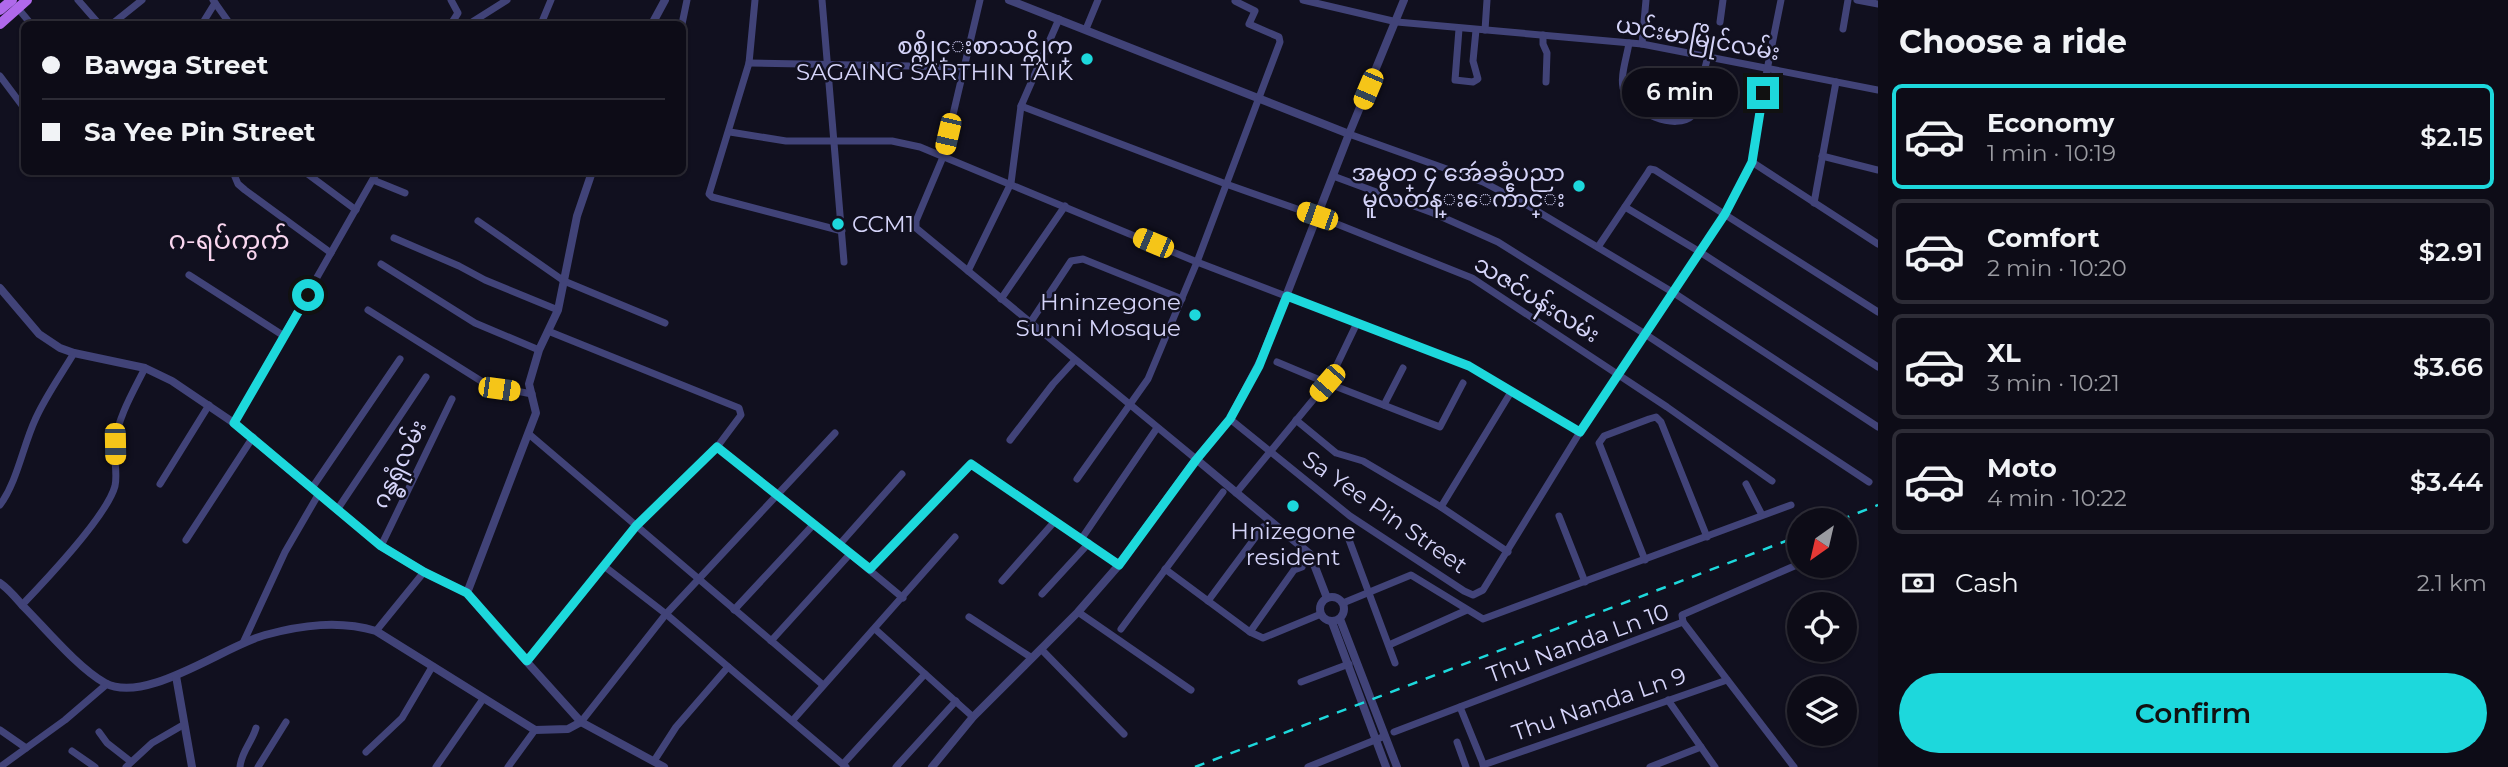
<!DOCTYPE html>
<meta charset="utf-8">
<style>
:root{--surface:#0d0c17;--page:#1b1a24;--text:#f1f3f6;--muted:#9a9ba1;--line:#2d2c36;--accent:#1dd8dc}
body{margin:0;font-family:Montserrat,"Noto Sans Myanmar",sans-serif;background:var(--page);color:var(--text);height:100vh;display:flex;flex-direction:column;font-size:26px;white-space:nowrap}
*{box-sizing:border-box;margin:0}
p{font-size:23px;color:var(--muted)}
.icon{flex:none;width:38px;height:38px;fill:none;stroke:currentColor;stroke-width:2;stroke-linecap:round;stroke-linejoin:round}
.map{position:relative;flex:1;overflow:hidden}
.drawer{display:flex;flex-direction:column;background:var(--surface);width:630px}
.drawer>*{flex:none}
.banner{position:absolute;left:21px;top:21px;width:665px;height:154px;border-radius:10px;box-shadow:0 2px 5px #0004,0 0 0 2px var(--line);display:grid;align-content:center;height:154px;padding:0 21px;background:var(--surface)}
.needle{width:46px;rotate:214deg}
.controls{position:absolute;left:1787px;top:508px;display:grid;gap:14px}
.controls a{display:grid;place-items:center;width:70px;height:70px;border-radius:50%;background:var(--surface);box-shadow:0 2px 5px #0004,0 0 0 2px var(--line);font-size:35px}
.end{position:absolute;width:32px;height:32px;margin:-16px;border:9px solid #1dd8dc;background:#111;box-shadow:0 0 0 4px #111}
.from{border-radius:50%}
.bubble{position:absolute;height:49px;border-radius:24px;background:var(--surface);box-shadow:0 2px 5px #0004,0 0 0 2px var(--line);font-size:23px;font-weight:600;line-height:49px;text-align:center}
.car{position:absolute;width:21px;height:42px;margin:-21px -10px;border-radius:9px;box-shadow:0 0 5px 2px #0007;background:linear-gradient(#f5c518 24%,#345 0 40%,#f5c518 0 76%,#345 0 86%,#f5c518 0)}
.banner b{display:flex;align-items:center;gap:24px;height:66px;font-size:26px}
.banner b+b{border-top:2px solid var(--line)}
.banner i{width:18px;height:18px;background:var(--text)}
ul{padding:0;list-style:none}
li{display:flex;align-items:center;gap:21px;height:105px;margin:0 14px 10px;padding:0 7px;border:4px solid var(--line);border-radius:10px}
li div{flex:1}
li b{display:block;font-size:26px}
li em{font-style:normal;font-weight:600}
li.active{border-color:var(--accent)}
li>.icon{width:63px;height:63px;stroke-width:1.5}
h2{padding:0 21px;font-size:32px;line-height:84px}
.pay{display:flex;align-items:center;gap:18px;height:77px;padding:0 21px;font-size:26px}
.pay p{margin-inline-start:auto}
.cta{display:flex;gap:14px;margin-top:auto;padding:14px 21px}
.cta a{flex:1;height:80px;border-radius:42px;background:var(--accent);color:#111;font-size:28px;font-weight:600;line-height:80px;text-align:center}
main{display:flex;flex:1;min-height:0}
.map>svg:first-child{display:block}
</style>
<main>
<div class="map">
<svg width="1878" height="767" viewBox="0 0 1878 767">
<rect width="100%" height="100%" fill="#11101f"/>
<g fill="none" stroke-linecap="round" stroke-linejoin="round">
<!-- minor -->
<g stroke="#414378" stroke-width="7">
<path d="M78,0L99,24"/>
<path d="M213,0L230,24"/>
<path d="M451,0L458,13L451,24"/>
<path d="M755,0L749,63L709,194L712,197L842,231"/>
<path d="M822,0L844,262"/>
<path d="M980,0L943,157L916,221V228L1196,459"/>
<path d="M1303,0L1397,22L1642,44L1878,90"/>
<path d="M1857,0L1878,4"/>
<path d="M16,6L31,24"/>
<path d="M1720,22L1723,0"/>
<path d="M112,24L142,0"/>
<path d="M202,24L215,3"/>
<path d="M469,24L507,0"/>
<path d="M541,24L551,0"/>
<path d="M682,24L687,0"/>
<path d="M1086,29L1098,0"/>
<path d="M1459,29L1455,80L1473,82L1478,79L1473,61L1476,30"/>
<path d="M1843,29L1848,0"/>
<path d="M1485,30L1487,0"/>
<path d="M1543,35V44L1547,53L1546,82"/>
<path d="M1629,43C1627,57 1619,78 1624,91C1632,112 1676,132 1693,115L1708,56"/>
<path d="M1642,44L1646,0"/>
<path d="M749,63L963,67"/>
<path d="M0,76L24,108"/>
<path d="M1021,106L1226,184L1317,216L1472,278L1667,407L1772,481"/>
<path d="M730,132L786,141H892L920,147L1197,262L1469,366L1580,432"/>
<path d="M1349,134L1483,182L1527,205L1674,293L1878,427"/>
<path d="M1822,156L1878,170"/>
<path d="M1752,162L1878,244"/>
<path d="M233,172L238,184L245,190L331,253"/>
<path d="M305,172L356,210"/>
<path d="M1333,176L1433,213L1498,242L1645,334L1869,482"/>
<path d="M373,180L405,193"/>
<path d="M1814,203L1836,82"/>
<path d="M1625,207L1700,252L1878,367"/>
<path d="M478,221L564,281L665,323"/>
<path d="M394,238L459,266L485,280L558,310"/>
<path d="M1598,247L1647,174L1650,169L1655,170L1878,312"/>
<path d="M381,264L475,323L539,350"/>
<path d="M968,271L1011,183L1021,106L1059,19"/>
<path d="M189,275L284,336"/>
<path d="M1001,299L1065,206"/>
<path d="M368,310L489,386L532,394"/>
<path d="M1030,323L1071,261L1083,259L1182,299"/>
<path d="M1277,362L1327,383"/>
<path d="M1333,373L1357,323"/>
<path d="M1384,405L1403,368"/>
<path d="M1230,419L1350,516L1464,591L1473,595L1483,590L1580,432L1725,214L1752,162L1767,70L1781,0"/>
<path d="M1296,420L1336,453L1363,461L1441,507L1508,552"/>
<path d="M234,423L377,172"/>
<path d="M530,435L823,685"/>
<path d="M1010,440L1053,384L1075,360"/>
<path d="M717,447L779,495L903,598"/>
<path d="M1077,479L1148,379L1197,262L1280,42L1279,37L1249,24L1255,11L1235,1"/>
<path d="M160,484L209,405"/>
<path d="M1746,484L1762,515"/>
<path d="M312,488L400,359"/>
<path d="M1236,493L1327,383L1440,427L1463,383"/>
<path d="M0,505C17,482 23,446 35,420C45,397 61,375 74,353"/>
<path d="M1441,507L1511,392"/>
<path d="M337,510L426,377"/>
<path d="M1559,516L1585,582"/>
<path d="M1348,537L1395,663"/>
<path d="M1082,538L1157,428"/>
<path d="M186,540L253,437"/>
<path d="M839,545L902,474"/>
<path d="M381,546L452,399"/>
<path d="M1645,560L1599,443L1604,436L1649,419L1656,417L1661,422L1707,537"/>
<path d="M604,566L666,614L846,767"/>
<path d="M870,569L971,464L1119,565"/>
<path d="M1165,569L1250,632L1263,638L1321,614"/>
<path d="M1002,581L1055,521"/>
<path d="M1042,594L1089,543"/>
<path d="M1208,601L1263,527"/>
<path d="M1343,603L1411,575L1483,619L1791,505"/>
<path d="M22,605C45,581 107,516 115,486C118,473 113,457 115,443C118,417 133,392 145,368"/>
<path d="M734,610L814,524"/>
<path d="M1078,612L1191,690"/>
<path d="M969,617L1032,658"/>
<path d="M1683,622L1682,615L1799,564"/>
<path d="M875,629L973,717"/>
<path d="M1121,629L1223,492"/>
<path d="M376,631L424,572"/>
<path d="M1250,632L1294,570L1302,567"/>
<path d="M771,641L850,554"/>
<path d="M243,643L285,552L318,495"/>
<path d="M1389,645L1467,610"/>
<path d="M1041,649L1124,734"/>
<path d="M527,661L636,526L717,447L741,415L739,408L548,331"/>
<path d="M1301,682L1349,664"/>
<path d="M1668,700L1715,767"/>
<path d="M1460,707L1484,766"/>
<path d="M793,720L955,537"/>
<path d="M581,722L666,614L835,433"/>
<path d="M0,730L26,748"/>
<path d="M99,732L107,743L130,761"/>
<path d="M1394,732L1683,622L1794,767"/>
<path d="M1457,742L1466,767"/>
<path d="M72,751L95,767"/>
<path d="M366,752L402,718L432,667"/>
<path d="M654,761L676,727L728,667"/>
<path d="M843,764L925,674"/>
<path d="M1483,765L1727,680"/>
<path d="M0,767L65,720L107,684"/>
<path d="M126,767L152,743L183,725"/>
<path d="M240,767C241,752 252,742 256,728"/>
<path d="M258,767L286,722"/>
<path d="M436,767L483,699"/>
<path d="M508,767L535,730"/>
<path d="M896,767L956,701"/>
<path d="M1308,767L1385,736"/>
<path d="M1650,767L1701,747"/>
</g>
<!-- tertiary -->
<g stroke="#414378" stroke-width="8">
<path d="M1009,0L1349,134"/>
<path d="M652,24L665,0"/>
<path d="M0,288L39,334L60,348L74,353L145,368L172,381L234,423L381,546L424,572L467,593L500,632L581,722L664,767"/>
<path d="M1196,459L1310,554L1327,598"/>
<path d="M0,583C9,589 16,598 23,606C45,628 78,668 105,683C146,705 224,646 265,635C302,625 339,620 376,631L535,730L568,729L581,722"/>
<path d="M467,593L536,413L529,384L539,350L558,310L577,216L592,172"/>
<circle cx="1332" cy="609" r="12"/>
<path d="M1340,619L1397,767"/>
<path d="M1332,622L1386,767"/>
<path d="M176,676L192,767"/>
<path d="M932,767L973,717L1078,612L1119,565L1196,459L1230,419L1262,358L1349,134L1404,0"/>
</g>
<!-- primary -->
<g stroke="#b069eb" stroke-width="10">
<path d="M0,10L12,0"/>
<path d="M0,24L27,0"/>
</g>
<!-- rail -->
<g stroke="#1dd8dc" stroke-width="2.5" stroke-dasharray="10 9" stroke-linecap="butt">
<path d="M1840,520L1878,505"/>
<path d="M1195,767L1799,536"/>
</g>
</g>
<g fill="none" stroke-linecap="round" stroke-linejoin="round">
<!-- route -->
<path stroke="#1dd8dc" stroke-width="9" d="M308,295L234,423L381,546L424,572L467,593L527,661L636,526L717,447L870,569L971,464L1119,565L1196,460L1230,419L1259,366L1287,296L1469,366L1580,432L1725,214L1752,162L1763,93"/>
</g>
<!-- markers -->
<g fill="#1dd8dc" stroke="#11101f" stroke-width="2.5">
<circle cx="1087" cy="59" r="7"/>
<circle cx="1579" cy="186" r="7"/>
<circle cx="838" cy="224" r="7"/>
<circle cx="1195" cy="315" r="7"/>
<circle cx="1293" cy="506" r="7"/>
</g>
<g text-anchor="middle" stroke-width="5" stroke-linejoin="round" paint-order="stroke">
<!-- street labels -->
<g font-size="23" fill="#d5d4f9" stroke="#11101f">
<text transform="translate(1698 38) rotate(10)" y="8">ယင်းမာမြိုင်လမ်း</text>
<text transform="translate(1537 299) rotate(32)" y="8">သဇင်ပန်းလမ်း</text>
<text transform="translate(399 464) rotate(-64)" y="8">ဂန္ဓရုံလမ်း</text>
<text transform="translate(1385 512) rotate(35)" y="8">Sa Yee Pin Street</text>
<text transform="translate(1578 643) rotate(-20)" y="8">Thu Nanda Ln 10</text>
<text transform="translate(1599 704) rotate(-19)" y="8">Thu Nanda Ln 9</text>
</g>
<!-- poi labels -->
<g font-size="23" fill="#d5d4f9" stroke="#11101f" text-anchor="end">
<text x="1073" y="54">စစ္ကိုင္းစာသင္တိုက္<tspan x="1073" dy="26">SAGAING SARTHIN TAIK</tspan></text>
<text x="1565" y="181">အမွတ္ ၄ အေဴခခံပညာ<tspan x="1565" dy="26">မူလတန္းေကဵာင္း</tspan></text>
<text x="852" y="232" text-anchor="start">CCM1</text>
<text x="1181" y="310">Hninzegone<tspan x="1181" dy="26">Sunni Mosque</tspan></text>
<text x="1293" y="539" text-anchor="middle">Hnizegone<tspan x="1293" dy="26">resident</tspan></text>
</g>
<!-- quarter labels -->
<g font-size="26" fill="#f9d6ef" stroke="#11101f">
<text x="229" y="249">ဂ-ရပ်ကွက်</text>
</g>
</g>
</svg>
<div class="controls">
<a><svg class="needle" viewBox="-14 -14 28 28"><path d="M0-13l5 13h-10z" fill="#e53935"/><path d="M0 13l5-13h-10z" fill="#9a9ba1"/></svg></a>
<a><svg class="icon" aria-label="locate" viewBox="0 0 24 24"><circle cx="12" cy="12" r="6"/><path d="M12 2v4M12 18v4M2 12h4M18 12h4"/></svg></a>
<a><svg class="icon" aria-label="layers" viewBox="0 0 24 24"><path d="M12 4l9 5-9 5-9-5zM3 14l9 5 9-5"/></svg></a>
</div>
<i class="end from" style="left:308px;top:295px"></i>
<i class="end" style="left:1763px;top:93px"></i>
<div class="bubble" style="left:1622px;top:68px;width:116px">6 min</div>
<i class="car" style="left:1368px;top:89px;rotate:203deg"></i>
<i class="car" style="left:948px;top:134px;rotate:193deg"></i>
<i class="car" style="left:1317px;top:216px;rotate:289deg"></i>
<i class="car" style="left:1153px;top:243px;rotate:293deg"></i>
<i class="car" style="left:1327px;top:383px;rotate:221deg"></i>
<i class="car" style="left:499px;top:389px;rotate:98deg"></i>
<i class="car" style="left:115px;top:444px;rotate:179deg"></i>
<div class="banner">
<b><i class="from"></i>Bawga Street</b>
<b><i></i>Sa Yee Pin Street</b>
</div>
</div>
<section class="drawer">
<h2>Choose a ride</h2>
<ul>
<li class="active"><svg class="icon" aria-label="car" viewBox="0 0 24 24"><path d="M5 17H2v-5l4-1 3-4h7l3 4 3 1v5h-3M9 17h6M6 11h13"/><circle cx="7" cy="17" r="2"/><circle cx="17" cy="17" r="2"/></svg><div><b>Economy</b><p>1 min · 10:19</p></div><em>$2.15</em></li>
<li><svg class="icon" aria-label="car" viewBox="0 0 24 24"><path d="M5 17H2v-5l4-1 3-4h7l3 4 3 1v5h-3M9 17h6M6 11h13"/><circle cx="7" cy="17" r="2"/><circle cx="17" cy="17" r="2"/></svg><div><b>Comfort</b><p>2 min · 10:20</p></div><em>$2.91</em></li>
<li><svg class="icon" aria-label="car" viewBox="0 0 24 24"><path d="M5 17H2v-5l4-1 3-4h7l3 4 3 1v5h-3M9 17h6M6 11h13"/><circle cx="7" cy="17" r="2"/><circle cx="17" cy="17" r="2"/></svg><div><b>XL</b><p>3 min · 10:21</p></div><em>$3.66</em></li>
<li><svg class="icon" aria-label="car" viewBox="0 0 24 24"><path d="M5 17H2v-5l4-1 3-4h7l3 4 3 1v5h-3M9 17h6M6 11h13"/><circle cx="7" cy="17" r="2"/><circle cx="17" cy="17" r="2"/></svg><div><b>Moto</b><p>4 min · 10:22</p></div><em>$3.44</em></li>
</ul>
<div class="pay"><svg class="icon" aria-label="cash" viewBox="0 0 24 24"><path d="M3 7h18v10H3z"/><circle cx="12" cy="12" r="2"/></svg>Cash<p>2.1 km</p></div>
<div class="cta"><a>Confirm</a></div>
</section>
</main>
